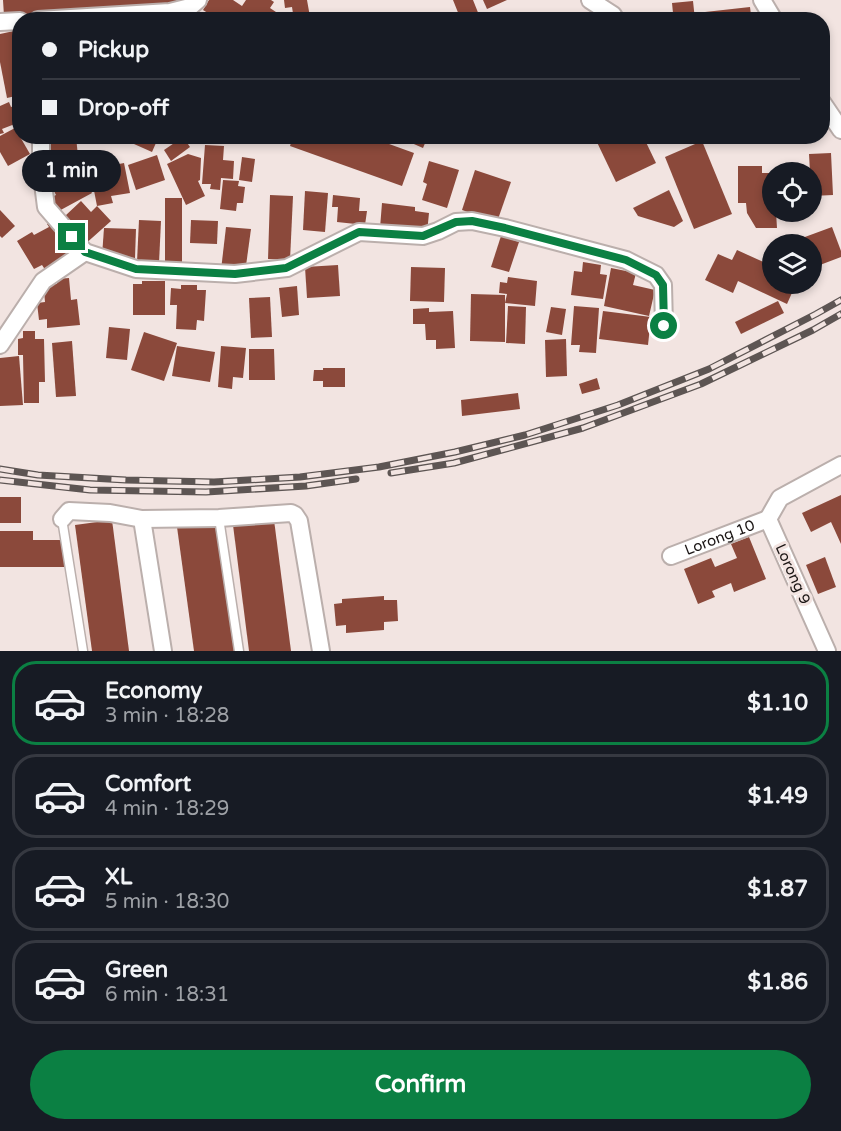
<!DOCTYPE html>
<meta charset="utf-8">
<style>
:root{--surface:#171b24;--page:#20242c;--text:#f1f3f6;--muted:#9ea1a6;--line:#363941;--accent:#0b8043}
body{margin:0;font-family:"Varela Round",sans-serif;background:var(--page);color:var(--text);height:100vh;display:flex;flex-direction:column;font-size:22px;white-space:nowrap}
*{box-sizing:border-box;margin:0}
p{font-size:20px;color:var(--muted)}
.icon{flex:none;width:33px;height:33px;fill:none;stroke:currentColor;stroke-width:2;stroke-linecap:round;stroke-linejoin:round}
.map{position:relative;height:651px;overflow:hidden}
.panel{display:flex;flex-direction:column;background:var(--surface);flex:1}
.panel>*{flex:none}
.top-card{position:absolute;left:12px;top:12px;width:818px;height:132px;border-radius:24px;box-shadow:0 3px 9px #0003;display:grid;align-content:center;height:132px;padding:0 30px;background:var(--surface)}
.tools{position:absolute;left:762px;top:162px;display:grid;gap:12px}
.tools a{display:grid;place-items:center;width:60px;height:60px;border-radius:50%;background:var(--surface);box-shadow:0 3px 9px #0003;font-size:30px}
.end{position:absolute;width:27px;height:27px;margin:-14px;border:8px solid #0b8043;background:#fff;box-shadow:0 0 0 3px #fff}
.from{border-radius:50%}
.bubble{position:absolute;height:42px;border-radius:21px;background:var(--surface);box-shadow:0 3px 9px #0003;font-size:20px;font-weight:800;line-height:42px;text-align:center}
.top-card b{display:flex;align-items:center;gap:21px;height:57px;font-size:22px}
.top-card b+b{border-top:2px solid var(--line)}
.top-card i{width:15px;height:15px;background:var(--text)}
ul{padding:10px 0 0;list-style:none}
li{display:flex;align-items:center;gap:18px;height:84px;margin:0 12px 9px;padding:0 18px;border:3px solid var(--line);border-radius:24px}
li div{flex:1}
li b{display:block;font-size:22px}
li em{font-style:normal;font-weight:800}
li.selected{border-color:var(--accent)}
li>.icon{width:54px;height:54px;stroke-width:1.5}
.action{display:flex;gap:12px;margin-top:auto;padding:12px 30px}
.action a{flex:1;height:69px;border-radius:36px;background:var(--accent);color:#fff;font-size:24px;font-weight:800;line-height:69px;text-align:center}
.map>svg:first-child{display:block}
</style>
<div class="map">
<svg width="841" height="651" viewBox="0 0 841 651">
<rect width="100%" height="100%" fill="#f2e4e1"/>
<!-- building -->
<g fill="#8b493b">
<path d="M3,0H188V4L4,16Z"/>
<path d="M209,0H233L242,6L246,0H271L274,2L270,8L285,18L284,20H219L203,10Z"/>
<path d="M284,0H307L310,17L294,20L292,7L285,8Z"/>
<path d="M453,0H473L481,20H461Z"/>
<path d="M483,0H507L487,9Z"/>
<path d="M693,1L695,20H667V14L673,13L672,3Z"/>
<path d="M750,7L751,15L755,14V20H706L705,12Z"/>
<path d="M14,31L20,60V95L7,98L0,62V34Z"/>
<path d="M9,102L11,107L18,105L20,122L2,129L4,133L0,134V106Z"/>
<path d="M15,128L30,154L8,166L0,152V136Z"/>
<path d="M46,136H76L79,167L49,170Z"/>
<path d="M116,136H159L152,152Z"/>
<path d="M293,136H367L414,153L402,186L290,146Z"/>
<path d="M401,136H428L423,148L400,138Z"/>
<path d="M594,136H643L656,163L616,182Z"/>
<path d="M183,137L190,147L171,161L164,150Z"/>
<path d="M702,141L732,214L694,229L665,157Z"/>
<path d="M205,145L224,146L223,160L234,161L233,179L221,178L220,190L210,189L211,184H202Z"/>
<path d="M831,153L833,195L812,196V172H810L809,154Z"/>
<path d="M188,154L201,158L200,180L198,181L205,196L186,205L167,164Z"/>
<path d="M157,155L165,180L136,190L128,165Z"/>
<path d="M242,157L255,159L252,182L239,180Z"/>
<path d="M429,161L459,170L447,208L422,200L427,184L423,182Z"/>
<path d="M124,163L130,193L111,196L113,203L97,206L90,170Z"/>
<path d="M738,166H762V173H772V212H776L777,228H756L747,213L746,203H738Z"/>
<path d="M475,170L511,182L497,222L462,210Z"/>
<path d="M82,174L92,193L57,212L50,198L56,195L53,189Z"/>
<path d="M223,180L239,181L238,186L245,187L243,203H237L236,211L220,209Z"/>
<path d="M669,190L683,221L674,227L638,216L633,208Z"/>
<path d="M305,191L328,193L325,232L303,230Z"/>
<path d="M270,195L293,196L290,260L268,259Z"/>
<path d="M333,195L360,198L359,211H367L365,225L337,222L338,207H332Z"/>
<path d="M165,198H182V269H173V261H165Z"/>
<path d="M81,201L91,212L97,206L111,221L83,246L65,227L70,222L65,216Z"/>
<path d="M382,203L415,207V211L429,213L427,233L380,228Z"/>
<path d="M0,210L15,226L2,238L0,236Z"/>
<path d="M54,220L75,254L46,271L42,265L34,269L17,241L32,232L34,235L49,227L47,224Z"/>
<path d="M139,220L161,221L159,263L137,262Z"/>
<path d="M191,220L218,221L217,244L190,243Z"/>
<path d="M226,227L251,229L245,273L221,270Z"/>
<path d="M832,227L841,251V257L812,268V244H796L794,241Z"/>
<path d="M104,228L136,229L135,258L102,256Z"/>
<path d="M501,236L519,242L509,272L491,267Z"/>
<path d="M737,250L772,266V284H794L795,286L787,304L738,281L733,293L705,280L718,254L732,260Z"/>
<path d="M583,262L601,265L600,274L607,275L603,299L571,295L574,271L582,272Z"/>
<path d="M338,265L340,296L307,298L305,267Z"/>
<path d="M411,267L445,268L444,302L410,301Z"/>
<path d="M611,268L636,273L633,285L655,290L649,316L604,306Z"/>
<path d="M508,277L537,281L535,306L505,303L507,294L499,293L500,282L507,283Z"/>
<path d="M69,278L71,300L77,299L80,325L47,328V319L39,320L37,303L45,302L44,291L53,284H57V279Z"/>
<path d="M142,281H165V315H133V284H142Z"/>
<path d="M181,285H197V290H206L204,321L197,320L196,330L176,329L177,305H170L171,288L181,289Z"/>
<path d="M297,286L299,315L282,317L279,288Z"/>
<path d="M471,294L505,295V342L470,341Z"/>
<path d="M270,297L272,337L251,338L249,298Z"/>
<path d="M778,301L784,313L741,334L735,322Z"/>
<path d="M508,306L526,307L525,344L506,343Z"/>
<path d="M574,306L599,308L596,353L579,352L580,345H571Z"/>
<path d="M551,307L566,309L562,335L546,332Z"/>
<path d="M429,308V312L453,311L455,348L436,349V340H426L425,324H413V309Z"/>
<path d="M603,311L651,317L648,345L599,339Z"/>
<path d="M109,327L130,329L127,360L106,358Z"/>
<path d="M23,331H35V339H44L45,382H39V403H24L23,355H18V339L23,338Z"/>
<path d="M144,332L177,343L164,381L131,370Z"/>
<path d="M566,339L567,376L546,377L545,340Z"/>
<path d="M72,341L76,396L56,397L52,343Z"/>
<path d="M177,346L215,352L210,382L172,376Z"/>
<path d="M221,346L246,348L243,378L233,377L232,389L218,387Z"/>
<path d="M249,349H274L275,380H249Z"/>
<path d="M19,356L23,405L0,406V358Z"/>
<path d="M323,368H345V387H323V381H313L314,370H323Z"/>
<path d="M597,378L600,389L582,394L579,384Z"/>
<path d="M518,393L520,409L462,416L461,400Z"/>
<path d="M841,495V544L831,522L811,532L802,513Z"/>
<rect x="0" y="497" width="21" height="26"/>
<path d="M112,520L129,651H92L75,525Z"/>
<path d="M274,520L291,651H249L233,525Z"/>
<path d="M217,522L234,651H194L177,527Z"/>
<path d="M0,531H33V540H64V567H0Z"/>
<path d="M749,537L766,579L734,592L731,583L712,591L715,597L698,604L684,569L711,558L715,567L737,558L731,544Z"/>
<path d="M825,557L836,587L818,594L806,565Z"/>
<path d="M384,596V600H397L398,621L384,622V630L346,633V625L336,626L334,604L342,603V599Z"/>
</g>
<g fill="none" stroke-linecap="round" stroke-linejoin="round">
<!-- service casing -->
<g stroke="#bbafac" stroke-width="11">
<g id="service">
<path d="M219,518L239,651"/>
<path d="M62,519L83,651"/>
</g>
</g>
<!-- minor casing -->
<g stroke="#bbafac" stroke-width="20">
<g id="minor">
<path d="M590,0L613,15L616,20"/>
<path d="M762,0L774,20"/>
<path d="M38,20L170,12L190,7L198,0"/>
<path d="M0,22L20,21"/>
<path d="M822,102L841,130"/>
<path d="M41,136V168L46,207L85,252L136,269L235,274L287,268L359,232L423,236L438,231L456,222L472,221L505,228L626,260L656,275L663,285L664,326"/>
<path d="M0,345L43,281L85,252"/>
<path d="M62,519L69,511L110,513L142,519L219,518L291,513L295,515L299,521L321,651"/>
<path d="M142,519L163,651"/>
<path id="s1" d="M671,556L768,519"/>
<path d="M827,651L768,519L780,498L841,465"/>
</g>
</g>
<!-- service -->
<use href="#service" stroke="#fff" stroke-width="8"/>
<!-- minor -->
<use href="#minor" stroke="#fff" stroke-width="16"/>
<!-- rail casing -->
<g stroke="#5d5553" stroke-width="7">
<g id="rail">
<path d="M0,469L38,475L126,480L214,482L300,477L379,467L455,452L525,435L618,405L709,369L816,314L841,300"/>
<path d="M391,473L454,463L583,428L701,384L813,330L841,314"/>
<path d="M0,480L90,490L206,492L306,486L356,479"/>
</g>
</g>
<!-- rail -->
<use href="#rail" stroke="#f2e4e1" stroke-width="4.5" stroke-dasharray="14" stroke-linecap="butt"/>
</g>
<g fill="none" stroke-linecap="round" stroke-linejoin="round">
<!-- route -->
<path stroke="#0b8043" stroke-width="8" d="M72,237L85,252L136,269L235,274L286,268L359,232L423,236L456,222L472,221L505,228L626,260L656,275L663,285L664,326"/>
</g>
<g text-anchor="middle" stroke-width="6" stroke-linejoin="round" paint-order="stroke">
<!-- street labels -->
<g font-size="15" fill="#1a1514" stroke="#f2e4e1">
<text dy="5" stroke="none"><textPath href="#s1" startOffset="52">Lorong 10</textPath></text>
<text transform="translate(793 574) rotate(66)" y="5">Lorong 9</text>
</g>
</g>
</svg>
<div class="tools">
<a><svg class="icon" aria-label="locate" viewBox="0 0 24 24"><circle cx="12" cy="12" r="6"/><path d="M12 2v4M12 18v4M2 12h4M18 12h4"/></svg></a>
<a><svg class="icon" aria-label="layers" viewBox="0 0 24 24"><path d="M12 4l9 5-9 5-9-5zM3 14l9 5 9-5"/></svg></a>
</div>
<i class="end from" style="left:664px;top:326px"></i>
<i class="end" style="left:72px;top:237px"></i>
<div class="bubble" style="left:22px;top:150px;width:99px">1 min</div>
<div class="top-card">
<b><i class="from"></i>Pickup</b>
<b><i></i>Drop-off</b>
</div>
</div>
<section class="panel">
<ul>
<li class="selected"><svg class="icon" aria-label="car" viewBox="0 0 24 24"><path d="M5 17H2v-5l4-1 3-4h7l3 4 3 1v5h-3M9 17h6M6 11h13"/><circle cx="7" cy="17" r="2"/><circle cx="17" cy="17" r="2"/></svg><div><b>Economy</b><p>3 min · 18:28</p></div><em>$1.10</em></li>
<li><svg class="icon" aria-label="car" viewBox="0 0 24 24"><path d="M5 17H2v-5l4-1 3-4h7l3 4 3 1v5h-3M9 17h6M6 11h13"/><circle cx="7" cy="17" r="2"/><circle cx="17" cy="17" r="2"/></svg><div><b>Comfort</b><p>4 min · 18:29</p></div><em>$1.49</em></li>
<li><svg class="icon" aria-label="car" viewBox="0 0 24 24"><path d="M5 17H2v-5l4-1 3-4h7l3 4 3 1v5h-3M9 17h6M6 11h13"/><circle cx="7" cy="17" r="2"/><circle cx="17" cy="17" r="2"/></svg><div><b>XL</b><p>5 min · 18:30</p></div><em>$1.87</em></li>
<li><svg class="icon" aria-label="car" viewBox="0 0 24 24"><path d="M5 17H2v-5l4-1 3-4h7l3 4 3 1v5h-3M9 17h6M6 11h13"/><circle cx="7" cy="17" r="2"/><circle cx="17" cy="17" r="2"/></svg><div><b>Green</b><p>6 min · 18:31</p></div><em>$1.86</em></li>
</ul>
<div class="action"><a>Confirm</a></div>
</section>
